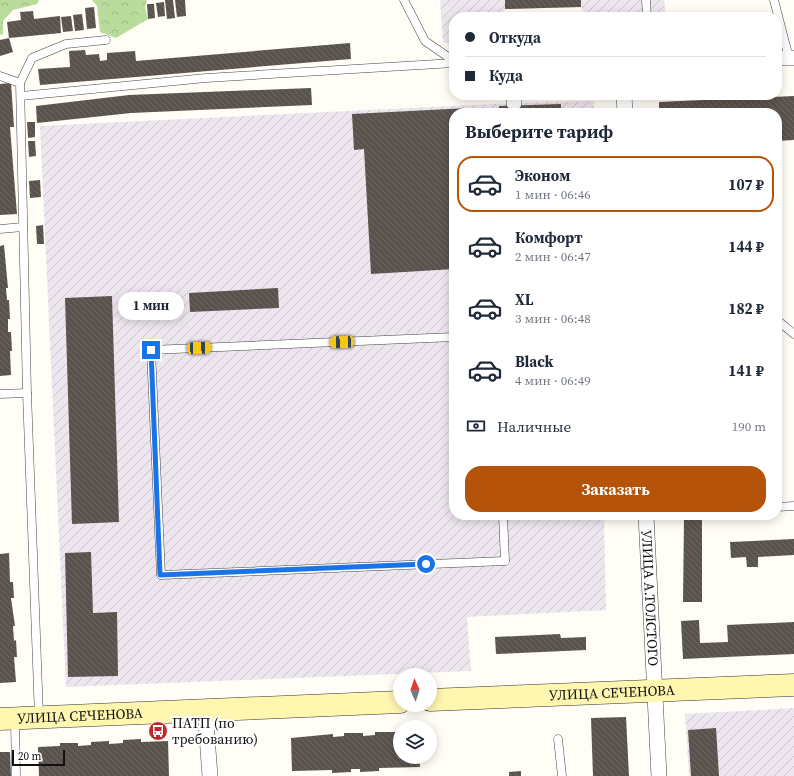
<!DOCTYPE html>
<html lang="ru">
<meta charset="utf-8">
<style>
:root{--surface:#fff;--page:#f2f2f3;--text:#1f2937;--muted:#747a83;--line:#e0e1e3;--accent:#b45309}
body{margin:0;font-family:"Source Serif 4",serif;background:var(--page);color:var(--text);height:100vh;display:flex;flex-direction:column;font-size:15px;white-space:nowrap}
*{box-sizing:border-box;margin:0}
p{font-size:13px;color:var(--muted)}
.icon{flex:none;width:22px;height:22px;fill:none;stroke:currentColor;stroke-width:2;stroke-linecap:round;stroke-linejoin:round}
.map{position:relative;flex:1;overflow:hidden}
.drawer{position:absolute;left:449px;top:108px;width:333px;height:412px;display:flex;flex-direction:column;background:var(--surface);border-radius:16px;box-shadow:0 2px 10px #0003}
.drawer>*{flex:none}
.banner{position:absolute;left:449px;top:12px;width:333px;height:88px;border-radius:16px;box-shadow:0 2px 10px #0003;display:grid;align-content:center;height:88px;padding:0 16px;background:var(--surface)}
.needle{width:26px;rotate:357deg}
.buttons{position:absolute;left:393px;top:668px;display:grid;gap:8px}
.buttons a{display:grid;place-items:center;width:44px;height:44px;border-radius:50%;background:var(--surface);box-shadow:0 2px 10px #0003;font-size:20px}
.scale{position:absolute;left:12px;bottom:10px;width:53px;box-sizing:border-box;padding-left:4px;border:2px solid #111;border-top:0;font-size:11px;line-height:14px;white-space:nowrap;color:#111;-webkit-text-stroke:3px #fff;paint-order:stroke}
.end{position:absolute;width:18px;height:18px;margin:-9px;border:5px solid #1a73e8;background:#fff;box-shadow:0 0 0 2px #fff}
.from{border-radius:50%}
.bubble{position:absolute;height:28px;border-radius:14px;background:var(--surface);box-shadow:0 2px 10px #0003;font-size:13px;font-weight:700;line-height:28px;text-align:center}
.car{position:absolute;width:12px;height:24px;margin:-12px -6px;border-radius:5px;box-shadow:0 0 3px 1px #0007;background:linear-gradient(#f5c518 24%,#345 0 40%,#f5c518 0 76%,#345 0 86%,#f5c518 0)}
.banner b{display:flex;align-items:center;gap:14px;height:38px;font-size:15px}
.banner b+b{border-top:1px solid var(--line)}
.banner i{width:10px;height:10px;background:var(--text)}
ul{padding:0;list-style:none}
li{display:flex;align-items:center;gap:12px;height:56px;margin:0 8px 6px;padding:0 8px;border:2px solid transparent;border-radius:16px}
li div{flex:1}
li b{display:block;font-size:15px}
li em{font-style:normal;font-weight:700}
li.on{border-color:var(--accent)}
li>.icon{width:36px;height:36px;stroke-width:1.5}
h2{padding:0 16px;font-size:18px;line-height:48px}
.pay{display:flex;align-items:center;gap:10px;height:44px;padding:0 16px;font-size:15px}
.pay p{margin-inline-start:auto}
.cta{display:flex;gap:8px;margin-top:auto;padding:8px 16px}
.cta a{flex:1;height:46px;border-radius:16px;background:var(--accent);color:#fff;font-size:16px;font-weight:700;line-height:46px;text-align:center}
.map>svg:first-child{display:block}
</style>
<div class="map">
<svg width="794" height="776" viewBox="0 0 794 776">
<defs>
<pattern id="industrial-furrows" width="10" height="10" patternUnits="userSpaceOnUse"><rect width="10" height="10" fill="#eee6ef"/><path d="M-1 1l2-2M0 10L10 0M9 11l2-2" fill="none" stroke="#cbc4cc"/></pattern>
<pattern id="forest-crowns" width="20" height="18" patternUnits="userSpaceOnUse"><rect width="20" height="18" fill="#b9dc9c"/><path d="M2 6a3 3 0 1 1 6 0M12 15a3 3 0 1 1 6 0" fill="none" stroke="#9ebc85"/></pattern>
<pattern id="building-back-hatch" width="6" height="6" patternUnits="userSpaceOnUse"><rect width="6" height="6" fill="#5a524d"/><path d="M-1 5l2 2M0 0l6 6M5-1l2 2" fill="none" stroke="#6d6662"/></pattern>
</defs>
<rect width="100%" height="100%" fill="#fffdf5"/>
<!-- industrial -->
<g fill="url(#industrial-furrows)">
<path d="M440,0H664L666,17H587L581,7L505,9L500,17H454V42L443,43Z"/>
<path d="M594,101V113H454V515H604L606,610L467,617L471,671L66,687L40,126L514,103Z"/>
<path d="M794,708V776H689L685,714Z"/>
</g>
<!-- forest -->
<g fill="url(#forest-crowns)">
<path d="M0,0H39L37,4L13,10L3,21V34L0,35Z"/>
<path d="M92,0H147L145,7L148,19L116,38L100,32L97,6Z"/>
</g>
<!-- building -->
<g fill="url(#building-back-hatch)">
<path d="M165,0H173L175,18L167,19Z"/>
<path d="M175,0H185L186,16L177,17Z"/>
<path d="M505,0H581V7L505,9Z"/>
<path d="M164,2L165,16L158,17L156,3Z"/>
<path d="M147,4H154L155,18L148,19Z"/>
<path d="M94,7L96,28L87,29L85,8Z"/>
<path d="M33,11L34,19L60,16L61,33L9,38L7,22L21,20L20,12Z"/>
<path d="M82,14L84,30L75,31L73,15Z"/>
<path d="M71,16L73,31L63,32L61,17Z"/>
<path d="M9,38L13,52L0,56V40Z"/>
<path d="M350,43L351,59L40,85L38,69L70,67L69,51L85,50L86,55L99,54L100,61L107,60V53L135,51L136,61Z"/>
<path d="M11,83L14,127H10L17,214L0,215V84Z"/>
<path d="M311,88L312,105L131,113L37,123L36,106L129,95Z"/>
<path d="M794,96V140L777,141V113H659V102Z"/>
<path d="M561,104V113H499V106Z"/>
<path d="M468,108V113H454V269L371,274L364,149L354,150L352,114Z"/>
<path d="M27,122H35V137L28,138Z"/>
<path d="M28,141H35L36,156L29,157Z"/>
<path d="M40,180L41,197L30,198L29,181Z"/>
<path d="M43,225L44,244H37L36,226Z"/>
<path d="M4,245L8,288H6L7,300H9L10,319H8V332H11L12,351H10L11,375L0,376V246Z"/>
<path d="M278,288L279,308L190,312L189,293Z"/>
<path d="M112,296L119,522L72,524L65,298Z"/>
<path d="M684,518H702V602H683Z"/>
<path d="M794,539V555L758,557V567H747L746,557L731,558L730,542Z"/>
<path d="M91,552L93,613L117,612L118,676L68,677L65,553Z"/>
<path d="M9,553L10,582H13L14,598H11L15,626H13L14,641L16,640L17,657H14L16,682L0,683V554Z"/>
<path d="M699,620L700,643L728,642L727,625L794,622V654L683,659L681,621Z"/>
<path d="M560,634L561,638L586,637V650L496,654L495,637Z"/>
<path d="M626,717L629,776H593L591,718Z"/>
<path d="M716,728L719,776H691L688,730Z"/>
<path d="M375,732H395V735L400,734V757H419L420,767L379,768V771L360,772V769H351V772L332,773V770L292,771L291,738L333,734V737L344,736V733H363V736L375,735Z"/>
<path d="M141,739V742L168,741L169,776H39L38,747L60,746V743H78V746L91,745V742L109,741V744L123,743V740Z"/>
<path d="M0,752H10L11,776H0Z"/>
<path d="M521,771V776H509V772Z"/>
</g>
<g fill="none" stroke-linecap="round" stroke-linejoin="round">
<!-- service casing -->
<g stroke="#444" stroke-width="9">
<g id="service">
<path d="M404,0L425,41L454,61"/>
<path d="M646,0L647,17"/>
<path d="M774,0L789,58"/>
<path d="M0,76L20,83L27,393L39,717"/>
<path d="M20,83L32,58L66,44L106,40"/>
<path d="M21,96L206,78L454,63"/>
<path d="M0,229L23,227"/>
<path d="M777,320L794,334"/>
<path d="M454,337L151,350L161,575L505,561L503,515"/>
<path d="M0,394L27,393"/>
<path d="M777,507L794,506"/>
<path d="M15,719L16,776"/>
<path d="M558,739L562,776"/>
</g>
</g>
<!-- minor casing -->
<g stroke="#444" stroke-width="16">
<g id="minor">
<path d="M777,58H794"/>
<path d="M514,95V103"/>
<path d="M624,95L625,113"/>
<path id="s1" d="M646,515L659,776"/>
<path d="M205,710L210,776"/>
</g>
</g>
<!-- secondary casing -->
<g stroke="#333" stroke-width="23">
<g id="secondary">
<path id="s2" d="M430,700L794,685"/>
<path id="s3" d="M0,719L400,702"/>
</g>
</g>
<!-- service -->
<use href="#service" stroke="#fff" stroke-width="8"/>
<!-- minor -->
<use href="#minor" stroke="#fff" stroke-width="15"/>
<!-- secondary -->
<use href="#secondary" stroke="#fff6b0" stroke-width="22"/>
</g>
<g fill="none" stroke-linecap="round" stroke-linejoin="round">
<!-- route -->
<path stroke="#1a73e8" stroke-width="5" d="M151,350L160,575L426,564"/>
</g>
<!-- icons -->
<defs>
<g id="bus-disc" transform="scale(1)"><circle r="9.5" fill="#c4262e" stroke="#fff"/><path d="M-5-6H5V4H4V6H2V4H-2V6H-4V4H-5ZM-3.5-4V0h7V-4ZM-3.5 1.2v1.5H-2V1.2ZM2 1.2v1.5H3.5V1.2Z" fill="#fff"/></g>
</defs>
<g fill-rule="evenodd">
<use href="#bus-disc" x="158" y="731"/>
</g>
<g text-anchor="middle" stroke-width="4" stroke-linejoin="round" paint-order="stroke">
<!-- street labels -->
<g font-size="14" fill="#111" stroke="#fff">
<text dy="5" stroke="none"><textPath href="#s1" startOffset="83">УЛИЦА А.ТОЛСТОГО</textPath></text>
<text dy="5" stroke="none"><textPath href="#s2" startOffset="182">УЛИЦА СЕЧЕНОВА</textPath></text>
<text dy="5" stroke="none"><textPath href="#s3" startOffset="80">УЛИЦА СЕЧЕНОВА</textPath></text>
</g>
<!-- poi labels -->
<g font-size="14" fill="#111" stroke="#fff" text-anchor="start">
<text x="172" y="728">ПАТП (по<tspan x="172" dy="16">требованию)</tspan></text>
</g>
</g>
</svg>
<div class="buttons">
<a><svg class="needle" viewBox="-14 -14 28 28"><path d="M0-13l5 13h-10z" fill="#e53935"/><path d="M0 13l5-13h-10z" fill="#747a83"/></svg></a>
<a><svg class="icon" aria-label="layers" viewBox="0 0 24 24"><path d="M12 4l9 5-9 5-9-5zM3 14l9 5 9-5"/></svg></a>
</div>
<div class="scale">20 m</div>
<i class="end from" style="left:426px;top:564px"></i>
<i class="end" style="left:151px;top:350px"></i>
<div class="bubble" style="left:118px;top:292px;width:66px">1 мин</div>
<i class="car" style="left:342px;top:342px;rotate:268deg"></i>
<i class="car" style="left:199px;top:348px;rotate:88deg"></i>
<div class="banner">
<b><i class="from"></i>Откуда</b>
<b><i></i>Куда</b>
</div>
<section class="drawer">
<h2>Выберите тариф</h2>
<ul>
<li class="on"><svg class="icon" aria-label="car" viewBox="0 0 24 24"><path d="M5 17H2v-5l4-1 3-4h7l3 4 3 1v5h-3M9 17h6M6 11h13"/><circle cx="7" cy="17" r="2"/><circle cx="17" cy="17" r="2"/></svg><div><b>Эконом</b><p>1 мин · 06:46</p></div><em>107 ₽</em></li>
<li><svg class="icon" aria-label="car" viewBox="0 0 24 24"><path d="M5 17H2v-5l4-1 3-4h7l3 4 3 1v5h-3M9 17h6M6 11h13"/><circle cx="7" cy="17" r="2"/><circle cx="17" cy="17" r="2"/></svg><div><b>Комфорт</b><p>2 мин · 06:47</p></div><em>144 ₽</em></li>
<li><svg class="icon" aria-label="car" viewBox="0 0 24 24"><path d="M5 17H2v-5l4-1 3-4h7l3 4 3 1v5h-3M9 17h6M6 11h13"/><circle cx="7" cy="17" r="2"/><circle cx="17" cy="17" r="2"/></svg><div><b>XL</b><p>3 мин · 06:48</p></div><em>182 ₽</em></li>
<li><svg class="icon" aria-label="car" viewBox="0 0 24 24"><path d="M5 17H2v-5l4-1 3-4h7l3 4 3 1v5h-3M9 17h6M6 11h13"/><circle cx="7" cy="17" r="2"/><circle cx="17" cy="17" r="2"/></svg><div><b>Black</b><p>4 мин · 06:49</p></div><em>141 ₽</em></li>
</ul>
<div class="pay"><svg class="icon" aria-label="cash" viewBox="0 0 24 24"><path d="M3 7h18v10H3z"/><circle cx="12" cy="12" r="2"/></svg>Наличные<p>190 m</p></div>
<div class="cta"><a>Заказать</a></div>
</section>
</div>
